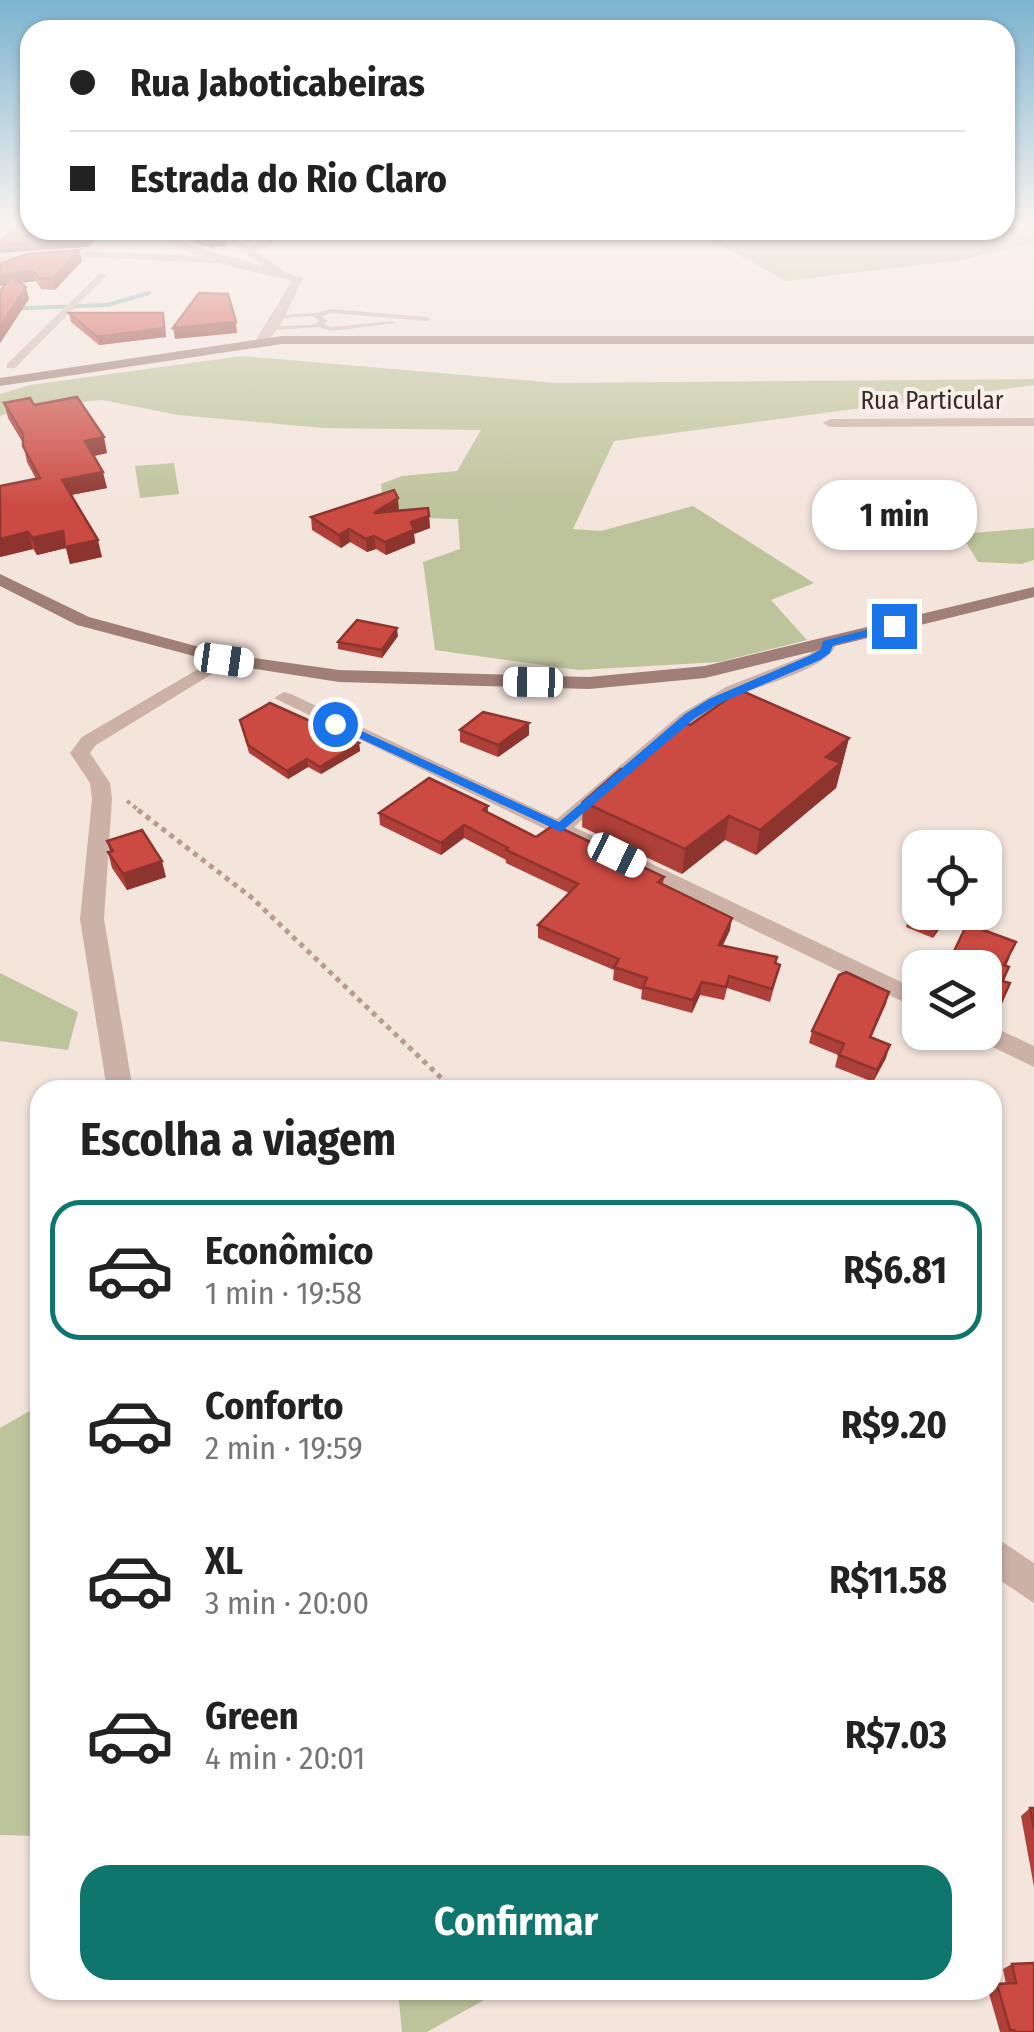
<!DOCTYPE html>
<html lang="pt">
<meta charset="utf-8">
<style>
:root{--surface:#fff;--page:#f2f2f2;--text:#222;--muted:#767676;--line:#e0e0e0;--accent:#0f766e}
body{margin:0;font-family:"Fira Sans Condensed",sans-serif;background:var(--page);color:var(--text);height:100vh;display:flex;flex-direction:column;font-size:38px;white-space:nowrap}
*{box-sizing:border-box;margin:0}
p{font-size:32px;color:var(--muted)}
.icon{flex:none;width:55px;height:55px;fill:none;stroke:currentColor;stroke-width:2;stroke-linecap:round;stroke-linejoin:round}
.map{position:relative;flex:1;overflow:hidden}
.panel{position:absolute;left:30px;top:1080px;width:972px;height:920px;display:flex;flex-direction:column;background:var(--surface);border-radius:30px;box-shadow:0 2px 8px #0004}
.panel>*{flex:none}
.hud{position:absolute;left:20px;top:20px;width:995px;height:220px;border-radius:30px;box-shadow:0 2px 8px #0004;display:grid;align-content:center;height:220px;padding:0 50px;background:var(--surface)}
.tools{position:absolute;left:902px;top:830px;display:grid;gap:20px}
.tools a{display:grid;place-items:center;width:100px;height:100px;border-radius:20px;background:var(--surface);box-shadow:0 2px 8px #0004;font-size:50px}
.end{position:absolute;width:45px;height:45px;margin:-22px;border:12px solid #1a73e8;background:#fff;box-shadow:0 0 0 5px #fff}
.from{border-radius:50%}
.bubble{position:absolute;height:70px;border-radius:30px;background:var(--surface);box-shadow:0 2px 8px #0004;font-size:32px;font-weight:700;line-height:70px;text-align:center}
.car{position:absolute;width:30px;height:60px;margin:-30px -15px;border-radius:12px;box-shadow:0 0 8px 2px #0007;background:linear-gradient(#fff 24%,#345 0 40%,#fff 0 76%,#345 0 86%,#fff 0)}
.hud b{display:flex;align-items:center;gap:35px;height:95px;font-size:38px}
.hud b+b{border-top:2px solid var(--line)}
.hud i{width:25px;height:25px;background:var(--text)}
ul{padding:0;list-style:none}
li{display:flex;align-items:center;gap:30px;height:140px;margin:0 20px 15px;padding:0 30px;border:5px solid transparent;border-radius:30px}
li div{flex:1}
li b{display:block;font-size:38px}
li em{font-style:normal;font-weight:700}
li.on{border-color:var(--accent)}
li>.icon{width:90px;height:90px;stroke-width:1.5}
h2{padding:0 50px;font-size:45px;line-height:120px}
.action{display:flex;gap:20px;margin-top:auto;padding:20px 50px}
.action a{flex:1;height:115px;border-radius:30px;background:var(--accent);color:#fff;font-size:40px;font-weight:700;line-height:115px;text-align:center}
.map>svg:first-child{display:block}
</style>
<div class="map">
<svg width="1034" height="2032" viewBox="0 0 1034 2032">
<rect width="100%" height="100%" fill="#f3e4dc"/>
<!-- green -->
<g fill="#bdc39b">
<path d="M1005,224H1034V243L961,260L786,281L692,230H1005Z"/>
<path d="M242,356L556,383L1034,379V385L614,441L573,529L601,531L693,506L814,583L771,600L807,640L719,662L578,670L435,650L423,562L460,549L458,519L385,517L381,484L402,476L457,471L481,430L323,428L178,415L102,400L18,409L0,416V394L30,385Z"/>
<path d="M174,463L179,494L140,498L135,466Z"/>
<path d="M1034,528V560L1021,564L978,562L961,534Z"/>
<path d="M0,973L78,1012L68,1050L0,1041Z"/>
<path d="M40,1405V1836L0,1835V1428Z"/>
<path d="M398,1990H502L427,2032H402Z"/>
</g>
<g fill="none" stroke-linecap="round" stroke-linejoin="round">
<!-- stream -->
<path stroke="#79b1a9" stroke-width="4" d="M0,309L107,305L149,293"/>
<!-- path-far1 -->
<path stroke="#b89b91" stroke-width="4" stroke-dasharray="4 4" stroke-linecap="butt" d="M127,801L141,812"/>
<!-- path -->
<path stroke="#b89b91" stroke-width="5" stroke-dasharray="5 5" stroke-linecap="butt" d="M138,810L251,897L454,1090"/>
<!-- service -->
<path fill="#ccb1a7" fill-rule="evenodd" d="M331,309L427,317L430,319L427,321L331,313L321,316L328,321L324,324L332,327L393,321L396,323L332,331L318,327L276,330L273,328L276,326L312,325L320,321L312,316L283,318L281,315L317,313Z"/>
<!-- pedestrian -->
<path fill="#ccb1a7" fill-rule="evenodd" d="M100,273L107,275L15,368H7V364Z"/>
<!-- minor -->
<g fill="#ccb1a7" fill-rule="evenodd">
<path d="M13,224H23L0,249V239Z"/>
<path d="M212,230H224L250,248L281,230H294L257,252L288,274L278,276Z"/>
<path d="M84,251L240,258L245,261L240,264L84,257L0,263V257Z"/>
<path d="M1034,418V426L830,427L823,423L830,419Z"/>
<path d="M827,638L836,643C832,667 767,683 744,693C679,721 626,782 574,827L920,991V1010L274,698L284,692L291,694L557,819L682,713L726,687L810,654L821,639Z"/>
<path d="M224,654L230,655V663L96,745L90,753L110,783L112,799L104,919L133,1090H107L80,919L92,799L90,783L70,753L82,737Z"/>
<path d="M985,1023L1034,1046V1067L976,1039L973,1032H985Z"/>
<path d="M992,1535L1034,1563V1603L992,1575Z"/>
</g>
<!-- tertiary -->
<path fill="#ccb1a7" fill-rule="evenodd" d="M157,230H168L192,246L303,278L280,326L265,344L255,341L292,281C254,271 181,260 157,230Z"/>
<!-- secondary -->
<g fill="#a07f78" fill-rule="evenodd">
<path d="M282,336H1034V344H282L0,386V378Z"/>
<path d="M0,574L89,617L225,654L339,670L589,677L705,666L1034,587V597L705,678L589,689L339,682L224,664L77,625L0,586Z"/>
</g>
</g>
<!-- wall -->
<g fill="#af4039">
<path d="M181,230H216L226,237L227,245L211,248L194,243Z"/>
<path d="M231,230H273L247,241Z"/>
<path d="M79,250L82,261L55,290L41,289L36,281L20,283L29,299L0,343V291L4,285Z"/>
<path d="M69,313L165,322L166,337L99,345L71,322Z"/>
<path d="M4,403L34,405L107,453L94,456L107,488L71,495L102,557L70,564L66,548L37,555L33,549L0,557L36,479L27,462L23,443L8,418Z"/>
<path d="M398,511L429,516L430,528L414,534L415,543L386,555L376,549L367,552L350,542L341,548L312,530L311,517Z"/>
<path d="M398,636L382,658L338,649V642Z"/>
<path d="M240,720L359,743L360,751L321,774L308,767L288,779L249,753Z"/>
<path d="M690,725L849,738L836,788L756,855L725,840L682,874L582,827L583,802L630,772Z"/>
<path d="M460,730L529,735L498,757L460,742Z"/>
<path d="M488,806V812L536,837L664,877L663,884L730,930L723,945L780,965L770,1002L727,988L724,1000L700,995L692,1013L641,999L642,990L613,980L614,970L538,938V925L569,893L506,863V860L464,838L441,855L380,825L379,813Z"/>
<path d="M107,841L166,877L127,890L112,868L108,852H110Z"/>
<path d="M911,911L948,917L933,938L906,927Z"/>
<path d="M1010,957L1006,966L1009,967L1004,982V999L994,1020L985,1017V968Z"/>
<path d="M889,992L871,1038L886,1058L873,1082L835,1067L838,1055L809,1043L812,1031Z"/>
<path d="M1030,1808H1034V1887L1021,1816Z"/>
<path d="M1012,1964L1034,2032H1000L988,1990H992V1986L997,1984H1006L1003,1969Z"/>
</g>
<!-- shaded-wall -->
<g fill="#8e342e">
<path d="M0,224H8L0,233Z"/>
<path d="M94,230H102L88,247L0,253V245Z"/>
<path d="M254,230H273L247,241L246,234Z"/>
<path d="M226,237L227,245L211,248L210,240Z"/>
<path d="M79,250L82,261L55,290L52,279Z"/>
<path d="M33,271L36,281L0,286V275Z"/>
<path d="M26,287L29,299L0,343V327Z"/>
<path d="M163,313L166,337L99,345L97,337Z"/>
<path d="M236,322L237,333L175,339L173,328Z"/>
<path d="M104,437L107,453L89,457L85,441Z"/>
<path d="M103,472L107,488L66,496L62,480Z"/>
<path d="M398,498L399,511L374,513Z"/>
<path d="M429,516L430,528L414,534L415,543L386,555L385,542L411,522Z"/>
<path d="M349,529L350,542L341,548L339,535Z"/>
<path d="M63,531L98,540L102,557L70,564L66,548L37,555L32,538Z"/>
<path d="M28,532L33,549L0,557V539Z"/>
<path d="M374,536L376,549L367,552L366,539Z"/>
<path d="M397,628L398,636L382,658V650Z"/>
<path d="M529,723V735L498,757V745Z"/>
<path d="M849,738L836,788L756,855L760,830L826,757Z"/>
<path d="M359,743L360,751L321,774L320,767Z"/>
<path d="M307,759L308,767L288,779L287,771Z"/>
<path d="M729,816L725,840L682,874L685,849Z"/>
<path d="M464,825V838L441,855V843Z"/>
<path d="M162,861L166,877L127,890L123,874Z"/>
<path d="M945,912H950L948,917L933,938L938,923Z"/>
<path d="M732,918L730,930L717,957L719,945Z"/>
<path d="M702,982L700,995L692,1013L693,1000Z"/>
<path d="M889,992L886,1004L866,1049L870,1037Z"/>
<path d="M890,1045L886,1058L873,1082L877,1070Z"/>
</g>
<!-- building -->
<g fill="#cb4a42" stroke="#8e342e" stroke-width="2.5">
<path d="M19,224H30V230H94L86,239L0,245V243Z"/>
<path d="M188,230H216L226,237L210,240L192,235Z"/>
<path d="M79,250L52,279L39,278L33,271L0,275V264L27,254Z"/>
<path d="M11,277L26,287L0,327V291Z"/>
<path d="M199,293L228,294L236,322L173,328Z"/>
<path d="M69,313H163L164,328L97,337Z"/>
<path d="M77,397L104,437L85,441L103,472L62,480L98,540L65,547L63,531L32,538L28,532L0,539V486L40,478L23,446V434L4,403L30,398L34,405Z"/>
<path d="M394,490L398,498L374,513L428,508L429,516L411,522L414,530L385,542L374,536L366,539L349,529L339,535L311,517Z"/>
<path d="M357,620L397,628L382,650L338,642Z"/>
<path d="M740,690L849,738L826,757L841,763L760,830L729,816L685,849L583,802L621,769L630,772L680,721L690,725Z"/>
<path d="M270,703L359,743L320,767L307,759L287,771L248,745L240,720Z"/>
<path d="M483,712L529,723L498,745L460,730Z"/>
<path d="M429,778L488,806L483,810L536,837L552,826L565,830L664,877L658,882L732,918L719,945L777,957L775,963L780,965L772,989L729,976L726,987L702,982L693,1000L643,987L647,978L614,967L619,959L538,925L578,884L506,850L508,848L464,825L441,843L379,813Z"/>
<path d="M142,830L162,861L123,874L108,852L113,851L107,841Z"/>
<path d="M920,900V912H945L938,923L911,911Z"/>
<path d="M967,924L1016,942L1004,965L1009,967L1002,981L1010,983L1000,1005L985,999V968H946Z"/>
<path d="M846,972L889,992L870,1037L890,1045L877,1070L839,1055L844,1044L812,1031L839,975Z"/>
<path d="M1030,1808H1034V1829Z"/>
<path d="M1034,1963V2032H1014V2030H1010L997,1984L1016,1983L1012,1964Z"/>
</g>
<!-- sky -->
<linearGradient id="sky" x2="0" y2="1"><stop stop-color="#7bb3cf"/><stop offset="0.44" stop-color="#faf3ef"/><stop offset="1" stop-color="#faf3ef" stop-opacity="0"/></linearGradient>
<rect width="1034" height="508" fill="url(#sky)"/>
<!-- route -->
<path fill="#1a73e8" d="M894,623L898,629L833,645L830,653L820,660L718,704L694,719L561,832L329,724L340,721L559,822L685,714L709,699L811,655L821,649L823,641Z"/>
<g text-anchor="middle" stroke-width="8" stroke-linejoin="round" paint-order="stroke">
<!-- far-street labels -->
<g font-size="25" fill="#382a28" stroke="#faefe8">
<text x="932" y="409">Rua Particular</text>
</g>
</g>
</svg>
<div class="tools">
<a><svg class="icon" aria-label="locate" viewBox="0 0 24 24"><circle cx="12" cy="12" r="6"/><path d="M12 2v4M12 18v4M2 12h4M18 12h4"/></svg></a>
<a><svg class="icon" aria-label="layers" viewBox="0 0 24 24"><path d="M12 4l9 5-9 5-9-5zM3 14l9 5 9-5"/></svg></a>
</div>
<i class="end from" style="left:335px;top:724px"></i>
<i class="end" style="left:894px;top:626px"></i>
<div class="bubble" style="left:812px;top:480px;width:165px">1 min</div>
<i class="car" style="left:224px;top:660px;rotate:98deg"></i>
<i class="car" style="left:533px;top:682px;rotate:271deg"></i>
<i class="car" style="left:617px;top:855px;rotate:116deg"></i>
<div class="hud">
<b><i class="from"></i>Rua Jaboticabeiras</b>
<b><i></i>Estrada do Rio Claro</b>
</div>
<section class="panel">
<h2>Escolha a viagem</h2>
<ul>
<li class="on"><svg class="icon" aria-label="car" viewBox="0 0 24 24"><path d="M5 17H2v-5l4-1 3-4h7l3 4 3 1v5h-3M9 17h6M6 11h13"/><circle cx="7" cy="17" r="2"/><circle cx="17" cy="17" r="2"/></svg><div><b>Econômico</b><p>1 min · 19:58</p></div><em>R$6.81</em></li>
<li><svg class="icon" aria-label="car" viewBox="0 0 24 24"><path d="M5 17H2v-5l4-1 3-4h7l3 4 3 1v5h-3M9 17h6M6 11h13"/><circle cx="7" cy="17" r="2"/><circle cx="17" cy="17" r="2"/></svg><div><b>Conforto</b><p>2 min · 19:59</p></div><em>R$9.20</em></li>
<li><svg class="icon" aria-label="car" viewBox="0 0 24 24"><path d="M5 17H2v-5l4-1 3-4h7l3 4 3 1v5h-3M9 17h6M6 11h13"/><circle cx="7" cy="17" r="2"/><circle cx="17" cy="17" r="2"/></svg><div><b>XL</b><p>3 min · 20:00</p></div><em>R$11.58</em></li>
<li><svg class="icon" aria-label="car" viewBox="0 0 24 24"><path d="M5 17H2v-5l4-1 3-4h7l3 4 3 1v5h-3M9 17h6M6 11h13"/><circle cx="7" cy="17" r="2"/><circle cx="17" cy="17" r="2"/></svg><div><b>Green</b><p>4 min · 20:01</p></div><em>R$7.03</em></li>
</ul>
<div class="action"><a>Confirmar</a></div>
</section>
</div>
